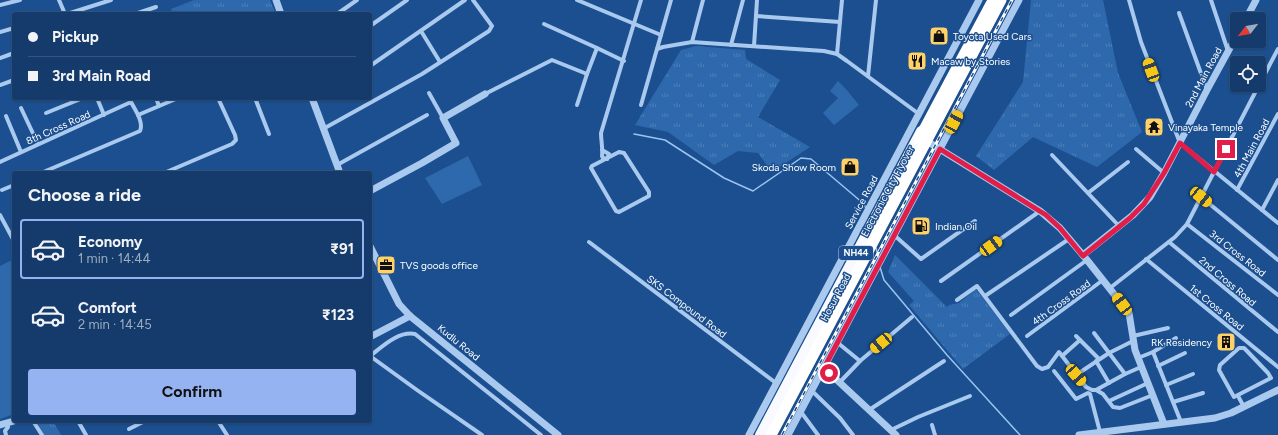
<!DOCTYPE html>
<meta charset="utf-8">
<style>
:root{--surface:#143b6b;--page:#1d4271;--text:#f1f3f6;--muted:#9dadc1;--line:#33557e;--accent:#95b2f1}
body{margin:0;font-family:Figtree,sans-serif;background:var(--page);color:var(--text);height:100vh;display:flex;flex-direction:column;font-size:15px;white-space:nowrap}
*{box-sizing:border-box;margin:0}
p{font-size:13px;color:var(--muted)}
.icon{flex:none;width:22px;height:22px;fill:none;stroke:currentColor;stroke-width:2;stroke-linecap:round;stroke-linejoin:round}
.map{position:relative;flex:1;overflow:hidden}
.sheet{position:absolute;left:12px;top:171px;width:360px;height:252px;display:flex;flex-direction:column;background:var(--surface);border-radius:4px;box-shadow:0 1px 3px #0004,0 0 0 1px var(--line)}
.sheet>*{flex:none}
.banner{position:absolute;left:12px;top:12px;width:360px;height:88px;border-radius:4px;box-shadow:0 1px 3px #0004,0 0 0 1px var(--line);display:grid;align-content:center;height:88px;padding:0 16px;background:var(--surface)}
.needle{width:26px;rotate:239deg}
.fabs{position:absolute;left:1230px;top:12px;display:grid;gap:8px}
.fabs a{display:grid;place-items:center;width:36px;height:36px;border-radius:4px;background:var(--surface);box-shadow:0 1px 3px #0004,0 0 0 1px var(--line);font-size:20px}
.end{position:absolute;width:18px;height:18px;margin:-9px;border:5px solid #e11d48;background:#fff;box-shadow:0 0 0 2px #fff}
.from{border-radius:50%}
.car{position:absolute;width:12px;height:24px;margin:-12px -6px;border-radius:5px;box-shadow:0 0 3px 1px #0007;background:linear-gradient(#f5c518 24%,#345 0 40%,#f5c518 0 76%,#345 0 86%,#f5c518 0)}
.banner b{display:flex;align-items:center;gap:14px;height:38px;font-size:15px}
.banner b+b{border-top:1px solid var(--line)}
.banner i{width:10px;height:10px;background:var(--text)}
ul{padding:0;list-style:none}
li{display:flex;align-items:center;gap:12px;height:60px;margin:0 8px 6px;padding:0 8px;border:2px solid transparent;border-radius:4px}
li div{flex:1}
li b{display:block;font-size:15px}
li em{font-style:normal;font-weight:700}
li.active{border-color:var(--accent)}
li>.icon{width:36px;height:36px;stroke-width:1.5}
h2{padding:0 16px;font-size:18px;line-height:48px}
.primary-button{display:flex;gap:8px;margin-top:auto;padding:8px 16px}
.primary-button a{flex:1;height:46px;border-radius:4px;background:var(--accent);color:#111;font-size:16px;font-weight:700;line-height:46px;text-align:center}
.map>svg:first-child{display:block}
</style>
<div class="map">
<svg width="1278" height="435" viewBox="0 0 1278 435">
<defs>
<pattern id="grass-tufts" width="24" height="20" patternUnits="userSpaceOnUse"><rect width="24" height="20" fill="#2e69ad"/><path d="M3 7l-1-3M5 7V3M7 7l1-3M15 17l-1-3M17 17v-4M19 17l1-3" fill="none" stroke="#4d80b9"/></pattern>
</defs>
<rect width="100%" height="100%" fill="#1b4f8f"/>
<!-- grass -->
<g fill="url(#grass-tufts)">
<path d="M194,0H270L276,14H173L171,9Z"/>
<path d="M1031,0H1103L1118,73L1142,132L1097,167L1033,137L994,170L976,156L1023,82Z"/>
<path d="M696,46L745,50L746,59L780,80L758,117L810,147L772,172L758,153L738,151L714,165L668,132L635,125L681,50Z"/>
<path d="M895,255L947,307L949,305L959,303L976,289L1010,334L963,369L909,305L914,301L888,272Z"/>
<path d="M36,421H53L61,435H44Z"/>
</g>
<!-- green -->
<g fill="#2e69ad">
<path d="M838,81L846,89L859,105L834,125L823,113L838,98L830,91Z"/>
<path d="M468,156L482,185L442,204L425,178Z"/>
<path d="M14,259V414L0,419V266Z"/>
</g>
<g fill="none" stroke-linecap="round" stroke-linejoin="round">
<!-- stream -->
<g stroke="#9cc4f0" stroke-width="1.5">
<path d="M634,134L665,140L724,178L753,191L801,158L811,159L864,204L866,209"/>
<path d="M876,248L879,259"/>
<path d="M880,267L884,280L947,355L1020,435"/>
</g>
<!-- minor -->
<g stroke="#a9c9ee" stroke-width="4">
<path d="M59,0L65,14"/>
<path d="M577,0L661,35"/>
<path d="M1129,0L1141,42L1180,143L1278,223"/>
<path d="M1211,0L1228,51"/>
<path d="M0,5L20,0"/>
<path d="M1179,13L1207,90"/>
<path d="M67,14L111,0"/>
<path d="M135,14L156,7"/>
<path d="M337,14L357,0"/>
<path d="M756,16L840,22"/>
<path d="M544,24L597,48"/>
<path d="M370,26L407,0"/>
<path d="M421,31L440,62"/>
<path d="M0,32L14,28"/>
<path d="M692,42L703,0"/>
<path d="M731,45L743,0"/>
<path d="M754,46L757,0"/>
<path d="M657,49L663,47L692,42L824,51L837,54L847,61L919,114"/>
<path d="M837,54L842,0"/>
<path d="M0,58L14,53"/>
<path d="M370,66L465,0"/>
<path d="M868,76L876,0"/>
<path d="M0,85L14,80"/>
<path d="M1259,85L1278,49"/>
<path d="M429,93L443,118"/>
<path d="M485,94L552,60L587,74L597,48L624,61"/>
<path d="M97,98L104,115"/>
<path d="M156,98L159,106"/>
<path d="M255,98L269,134"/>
<path d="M577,105L587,74"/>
<path d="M641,105L671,0"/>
<path d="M21,108L38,144"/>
<path d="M46,113L83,98"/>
<path d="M138,115L178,98"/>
<path d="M6,116L21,152"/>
<path d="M323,129L422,74L489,31L492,26L473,0"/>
<path d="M1136,149L1164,173"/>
<path d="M602,150L609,154L607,159"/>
<path d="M619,152L624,153L649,192V196L619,212L616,211L591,168L592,166Z"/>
<path d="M1052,155L1119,226"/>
<path d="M607,159L603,158L602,156C603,148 601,141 601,133L641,0"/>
<path d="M0,162L131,102C135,110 144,122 140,131L41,173"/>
<path d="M337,165L427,115"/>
<path d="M164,173L232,144L236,140L235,135L218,98"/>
<path d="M2,190L14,185"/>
<path d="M1237,190L1278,114"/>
<path d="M1088,193L1128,162"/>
<path d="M1201,197L1278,260"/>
<path d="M1262,210L1278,180"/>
<path d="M0,215L14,241"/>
<path d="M1187,224L1278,295"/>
<path d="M894,235L921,259L975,221"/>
<path d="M589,242L776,383"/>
<path d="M1169,242L1278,332"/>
<path d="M1146,259L1278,367"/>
<path d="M941,281L1040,211"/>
<path d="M1110,288L1175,237L1187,224L1259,85"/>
<path d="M985,296L1069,239"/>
<path d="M957,300L977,286L1037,366L1042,369L1048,367L1059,352L1086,387L1092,390H1096L1103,394L1113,407L1120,408L1153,395"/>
<path d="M1011,315L1087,260"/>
<path d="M1094,333L1125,374"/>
<path d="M1027,336L1103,280"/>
<path d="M1076,336L1099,359"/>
<path d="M1133,336L1168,328"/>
<path d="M838,343L860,361L912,317"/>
<path d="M1239,348H1244L1247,351L1268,373L1271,378L1234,397L1219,370L1220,365Z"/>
<path d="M1153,352L1181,422"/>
<path d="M370,356C383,346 398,331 415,334L541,435"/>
<path d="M370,356L417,390L482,435"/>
<path d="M1062,356L1080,340"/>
<path d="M1138,358L1153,352L1176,338"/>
<path d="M1096,361L1109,383"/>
<path d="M1158,366L1185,353"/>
<path d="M1054,371L1076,399L1088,393L1090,394L1100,432"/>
<path d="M1076,375L1109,353L1133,341"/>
<path d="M840,382L860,361"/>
<path d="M1166,385L1193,374"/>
<path d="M1096,390L1125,374L1141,367"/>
<path d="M812,391L840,418L853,435"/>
<path d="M1238,396L1244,407"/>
<path d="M1109,401L1148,383"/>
<path d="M1173,402L1203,393"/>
<path d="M869,410L944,361"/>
<path d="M801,412L818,435"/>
<path d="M33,421L42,435"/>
<path d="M78,421L86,435"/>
<path d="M218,421L227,435"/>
<path d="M6,423L8,427L5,431L6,435"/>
<path d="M932,425L935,435"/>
<path d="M129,429L145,421"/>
<path d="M891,430L918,417L970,396"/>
</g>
<!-- tertiary -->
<g stroke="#a9c9ee" stroke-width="7">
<path d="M276,0L281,14"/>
<path d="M1246,19L1256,0"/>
<path d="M312,98L340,173"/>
<path d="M930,143L1040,211L1060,228L1087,260L1129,313L1135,350L1164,424"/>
<path d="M370,191L422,163L456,143L443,118L485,94"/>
<path d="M370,246L399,304L410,316L558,435"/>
<path d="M1083,255L1133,215L1150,197L1164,173L1207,90L1237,35"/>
<path d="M370,337L410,316"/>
<path d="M824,368L896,435"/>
<path d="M0,425L14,421"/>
<path d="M749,435L979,0"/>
<path d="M788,435L1019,0"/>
<path d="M1079,435L1215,418L1231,413L1278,390"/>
</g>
<!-- trunk -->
<path stroke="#f8faff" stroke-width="10" d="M760,435L921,131"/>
<!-- motorway -->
<g stroke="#fff" stroke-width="11">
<path d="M919,139L991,4"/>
<path d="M771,435L1001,0"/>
</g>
<!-- rail casing -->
<g stroke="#fff" stroke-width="3">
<path id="rail" d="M782,435L1012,0"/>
</g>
<!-- rail -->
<use href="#rail" stroke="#1b4f8f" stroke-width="1.5" stroke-dasharray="4.5" stroke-linecap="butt"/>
</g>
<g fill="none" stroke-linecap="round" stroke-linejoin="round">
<!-- route -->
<path stroke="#e11d48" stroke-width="5" d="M829,373L824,368L940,149L1046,215L1060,228L1083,256L1130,218L1144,204L1164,173L1180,143L1214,172L1226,149"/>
</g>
<!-- icons -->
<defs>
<g id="shop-square" transform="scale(1)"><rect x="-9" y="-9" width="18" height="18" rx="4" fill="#ffd166" stroke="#1b4f8f"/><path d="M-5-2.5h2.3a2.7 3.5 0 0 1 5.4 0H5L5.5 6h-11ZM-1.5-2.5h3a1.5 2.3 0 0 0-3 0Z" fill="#111"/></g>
<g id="restaurant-square" transform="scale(1)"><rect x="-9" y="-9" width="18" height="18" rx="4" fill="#ffd166" stroke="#1b4f8f"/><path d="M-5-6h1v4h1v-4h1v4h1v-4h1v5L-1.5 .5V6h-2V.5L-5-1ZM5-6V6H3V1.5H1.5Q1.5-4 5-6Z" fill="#111"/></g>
<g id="temple-square" transform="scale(1)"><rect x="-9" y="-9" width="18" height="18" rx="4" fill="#ffd166" stroke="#1b4f8f"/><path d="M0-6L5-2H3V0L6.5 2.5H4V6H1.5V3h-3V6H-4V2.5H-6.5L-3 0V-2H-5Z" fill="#111"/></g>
<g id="fuel-square" transform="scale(1)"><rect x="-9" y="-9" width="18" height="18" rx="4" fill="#ffd166" stroke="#1b4f8f"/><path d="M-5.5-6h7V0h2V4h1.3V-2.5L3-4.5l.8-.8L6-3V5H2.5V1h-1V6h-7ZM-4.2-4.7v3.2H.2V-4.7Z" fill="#111"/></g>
<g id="office-square" transform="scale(1)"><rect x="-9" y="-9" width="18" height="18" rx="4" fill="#ffd166" stroke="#1b4f8f"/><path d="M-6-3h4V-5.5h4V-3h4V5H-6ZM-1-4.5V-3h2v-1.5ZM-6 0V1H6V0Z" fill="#111"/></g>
<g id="building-square" transform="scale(1)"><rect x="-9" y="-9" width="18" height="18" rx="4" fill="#ffd166" stroke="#1b4f8f"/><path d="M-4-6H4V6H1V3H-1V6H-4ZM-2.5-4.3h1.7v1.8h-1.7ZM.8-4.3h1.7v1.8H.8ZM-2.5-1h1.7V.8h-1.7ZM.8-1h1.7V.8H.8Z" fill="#111"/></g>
</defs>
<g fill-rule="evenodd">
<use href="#shop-square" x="939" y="36"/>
<use href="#restaurant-square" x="917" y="61"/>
<use href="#temple-square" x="1154" y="127"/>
<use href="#shop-square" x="850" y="167"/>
<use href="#fuel-square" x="921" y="226"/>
<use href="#office-square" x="386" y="265"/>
<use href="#building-square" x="1226" y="342"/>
</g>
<g text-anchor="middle" stroke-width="3" stroke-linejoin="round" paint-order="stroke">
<!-- shield labels -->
<rect fill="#1b4f8f" stroke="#bbcadd" stroke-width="1" x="839" y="246" width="34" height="14" rx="3"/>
<g font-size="9" font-weight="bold" fill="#fff">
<text x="856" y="256">NH44</text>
</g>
<!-- poi labels -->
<g font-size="10" fill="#fff" stroke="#1b4f8f" text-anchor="start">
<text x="953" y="40">Toyota Used Cars</text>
<text x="931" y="65">Macaw by Stories</text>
<text x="1168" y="131">Vinayaka Temple</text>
<text x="836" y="171" text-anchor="end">Skoda Show Room</text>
<text x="935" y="230">Indian Oil</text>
<text x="400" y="269">TVS goods office</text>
<text x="1212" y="346" text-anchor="end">RK Residency</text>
</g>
<!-- street labels -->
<g font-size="10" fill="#fff" stroke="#1b4f8f">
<text transform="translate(1203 77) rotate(-62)" y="4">2nd Main Road</text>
<text transform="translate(58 127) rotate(-24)" y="4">8th Cross Road</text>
<text transform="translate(1251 148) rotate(-62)" y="4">4th Main Road</text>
<text transform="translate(887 191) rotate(-62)" y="4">Electronic City Flyover</text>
<text transform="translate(861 202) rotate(-62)" y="4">Service Road</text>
<text transform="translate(1238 253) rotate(38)" y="4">3rd Cross Road</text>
<text transform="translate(1228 281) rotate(40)" y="4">2nd Cross Road</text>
<text transform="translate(835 297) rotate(-62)" y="4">Hosur Road</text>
<text transform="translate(1061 302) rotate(-36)" y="4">4th Cross Road</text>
<text transform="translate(687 306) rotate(37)" y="4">SKS Compound Road</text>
<text transform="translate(1217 307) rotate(39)" y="4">1st Cross Road</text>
<text transform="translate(459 342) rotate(39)" y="4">Kudlu Road</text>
</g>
</g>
</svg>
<div class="fabs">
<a><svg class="needle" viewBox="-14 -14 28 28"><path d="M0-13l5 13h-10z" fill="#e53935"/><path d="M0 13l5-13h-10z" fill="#9dadc1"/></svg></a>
<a><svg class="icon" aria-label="locate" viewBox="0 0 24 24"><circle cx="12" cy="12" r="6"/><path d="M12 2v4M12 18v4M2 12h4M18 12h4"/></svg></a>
</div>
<i class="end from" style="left:829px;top:373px"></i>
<i class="end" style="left:1226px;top:149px"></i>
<i class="car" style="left:1151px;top:70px;rotate:340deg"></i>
<i class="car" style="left:954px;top:122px;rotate:28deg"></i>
<i class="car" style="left:1201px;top:197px;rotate:129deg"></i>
<i class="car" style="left:991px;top:246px;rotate:54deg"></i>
<i class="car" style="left:1122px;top:304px;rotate:323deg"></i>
<i class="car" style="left:881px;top:343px;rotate:230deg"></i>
<i class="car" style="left:1076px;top:375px;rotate:139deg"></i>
<div class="banner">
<b><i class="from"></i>Pickup</b>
<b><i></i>3rd Main Road</b>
</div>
<section class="sheet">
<h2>Choose a ride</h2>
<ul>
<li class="active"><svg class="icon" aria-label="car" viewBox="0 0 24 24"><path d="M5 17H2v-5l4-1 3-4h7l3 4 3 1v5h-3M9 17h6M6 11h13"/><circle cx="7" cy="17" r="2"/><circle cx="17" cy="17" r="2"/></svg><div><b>Economy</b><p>1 min · 14:44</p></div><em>₹91</em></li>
<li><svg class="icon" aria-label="car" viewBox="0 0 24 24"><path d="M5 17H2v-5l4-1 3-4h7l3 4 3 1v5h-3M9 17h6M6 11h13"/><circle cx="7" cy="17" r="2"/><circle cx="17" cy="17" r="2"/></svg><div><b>Comfort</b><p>2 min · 14:45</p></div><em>₹123</em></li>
</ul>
<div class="primary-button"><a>Confirm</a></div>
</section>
</div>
